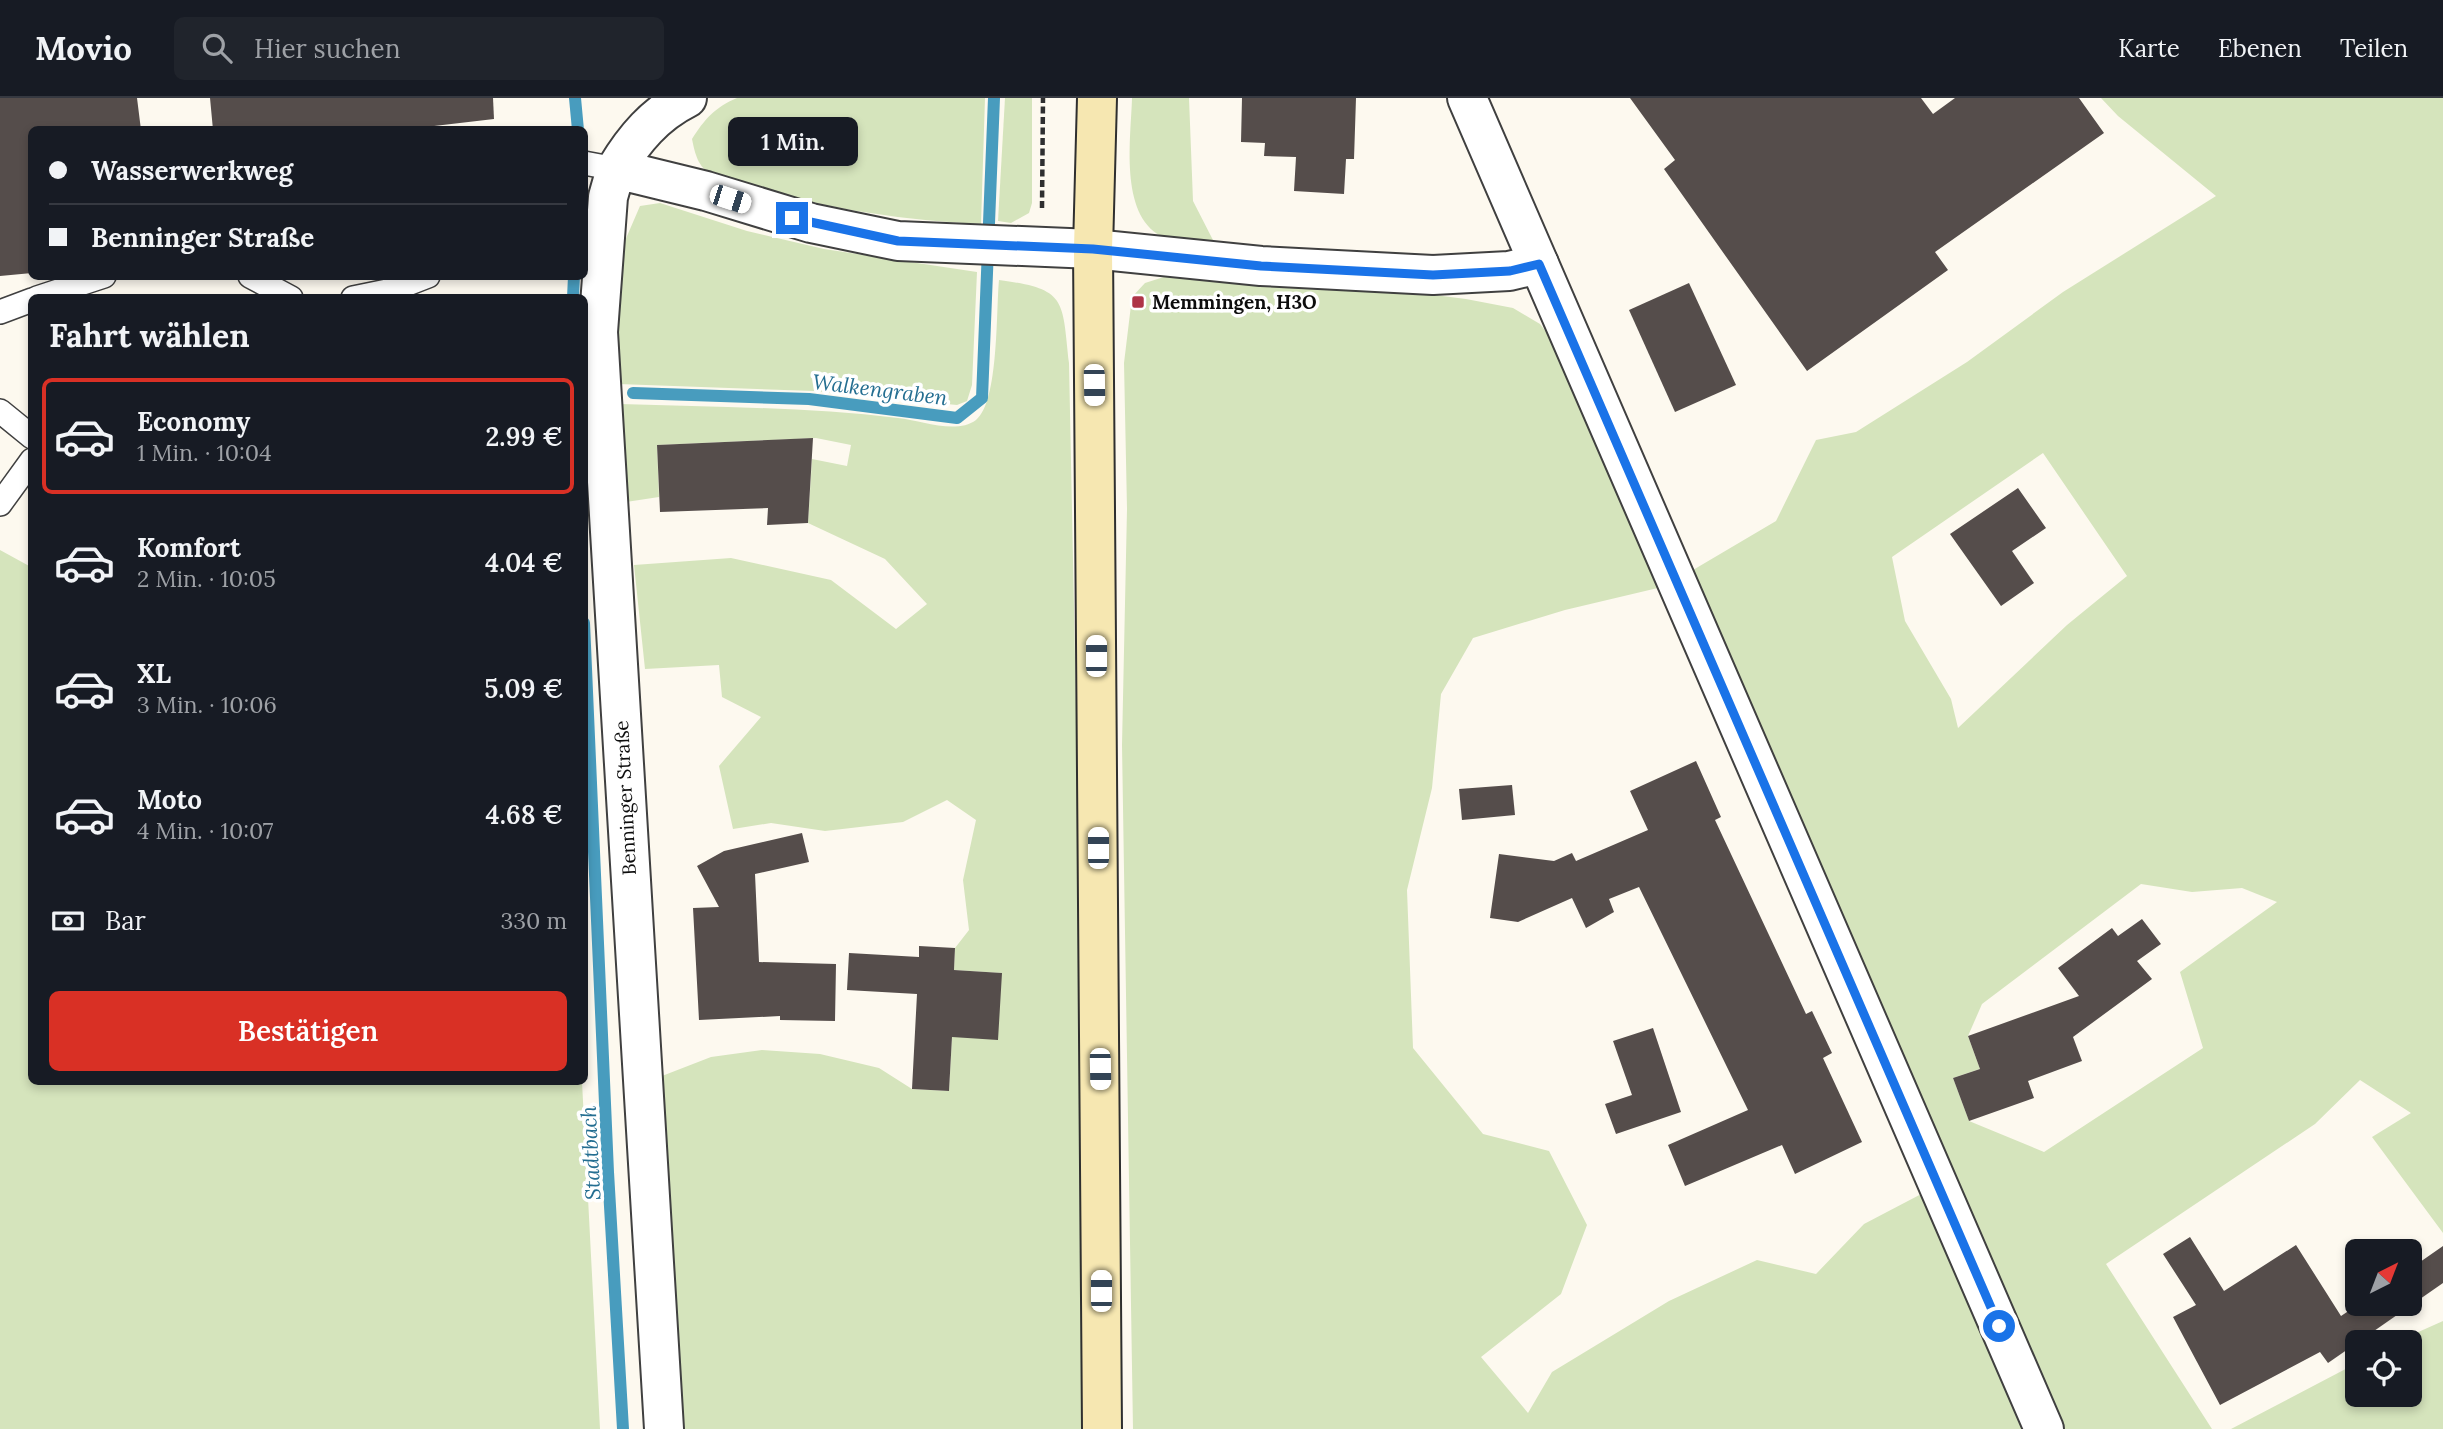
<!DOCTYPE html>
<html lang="de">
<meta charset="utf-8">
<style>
:root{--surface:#171b24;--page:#20242c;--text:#f1f3f6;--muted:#9ea1a6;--line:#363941;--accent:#d93025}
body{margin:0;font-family:Lora,serif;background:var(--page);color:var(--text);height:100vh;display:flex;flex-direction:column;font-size:26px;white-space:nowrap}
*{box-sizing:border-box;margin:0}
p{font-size:23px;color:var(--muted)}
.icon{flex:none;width:38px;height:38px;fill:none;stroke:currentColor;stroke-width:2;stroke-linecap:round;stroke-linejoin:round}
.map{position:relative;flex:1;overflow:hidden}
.sheet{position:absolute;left:28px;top:196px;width:560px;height:791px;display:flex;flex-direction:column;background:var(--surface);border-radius:10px;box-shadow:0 4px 10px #0003}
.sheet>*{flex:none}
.banner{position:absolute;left:28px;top:28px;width:560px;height:154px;border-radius:10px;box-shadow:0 4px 10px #0003;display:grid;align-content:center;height:154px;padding:0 21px;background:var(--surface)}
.needle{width:46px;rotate:42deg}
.fabs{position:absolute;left:2345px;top:1141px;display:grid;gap:14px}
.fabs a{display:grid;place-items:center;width:77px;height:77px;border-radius:10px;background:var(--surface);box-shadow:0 4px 10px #0003;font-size:35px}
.end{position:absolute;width:32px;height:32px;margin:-16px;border:9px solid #1a73e8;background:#fff;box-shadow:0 0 0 4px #fff}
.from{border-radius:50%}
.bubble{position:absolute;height:49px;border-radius:10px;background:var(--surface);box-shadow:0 4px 10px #0003;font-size:23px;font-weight:600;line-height:49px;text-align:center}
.car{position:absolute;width:21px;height:42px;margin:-21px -10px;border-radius:9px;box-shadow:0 0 5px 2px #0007;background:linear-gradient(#fff 24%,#345 0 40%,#fff 0 76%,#345 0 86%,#fff 0)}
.banner b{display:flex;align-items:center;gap:24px;height:66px;font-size:26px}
.banner b+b{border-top:2px solid var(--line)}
.banner i{width:18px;height:18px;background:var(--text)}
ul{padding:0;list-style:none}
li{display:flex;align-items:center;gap:21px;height:116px;margin:0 14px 10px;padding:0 7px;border:4px solid transparent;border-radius:10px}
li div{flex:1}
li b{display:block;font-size:26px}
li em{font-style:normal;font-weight:600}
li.active{border-color:var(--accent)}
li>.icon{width:63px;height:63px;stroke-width:1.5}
h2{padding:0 21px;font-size:32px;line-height:84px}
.pay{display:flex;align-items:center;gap:18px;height:77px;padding:0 21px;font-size:26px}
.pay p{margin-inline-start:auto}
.action{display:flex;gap:14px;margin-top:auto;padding:14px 21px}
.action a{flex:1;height:80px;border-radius:10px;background:var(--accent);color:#fff;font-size:28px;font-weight:600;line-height:80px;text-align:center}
header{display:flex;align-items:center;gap:42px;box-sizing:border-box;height:98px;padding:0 35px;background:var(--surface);border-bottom:2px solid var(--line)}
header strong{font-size:33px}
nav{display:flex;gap:38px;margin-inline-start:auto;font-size:24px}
.search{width:490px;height:63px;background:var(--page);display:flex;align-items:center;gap:18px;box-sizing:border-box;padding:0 24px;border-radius:10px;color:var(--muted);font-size:26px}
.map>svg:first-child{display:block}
</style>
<header>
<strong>Movio</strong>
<div class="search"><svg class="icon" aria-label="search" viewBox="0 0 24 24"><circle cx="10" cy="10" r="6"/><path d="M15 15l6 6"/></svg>Hier suchen</div>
<nav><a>Karte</a><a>Ebenen</a><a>Teilen</a></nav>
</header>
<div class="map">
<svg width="2443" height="1331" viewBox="0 0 2443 1331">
<rect width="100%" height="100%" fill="#fdf9ef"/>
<!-- green -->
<g fill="#d5e4bc" fill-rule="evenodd">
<path d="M737,0H985L981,126C905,122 832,112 759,90C744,86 726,84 712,77C698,69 695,56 692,41C704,22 715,9 737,0Z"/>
<path d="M1005,0H1032V105L1029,115L1011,125L998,123Z"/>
<path d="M1132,0H1189L1193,103L1215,146C1199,144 1175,145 1161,138C1119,116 1131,39 1132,0Z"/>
<path d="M2101,0H2443V1135L2372,1039L2411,1015L2360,982L2315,1026L2106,1166L2212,1331H2059L1737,586L1693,472L1776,423L1816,342L1856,334L1967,264L2063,194L2216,98L2118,18ZM2043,355L2127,478L2067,527L1958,630L1951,601L1905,523L1892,459ZM2141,786L2192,794L2242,790L2277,804L2180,874L2203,950L2044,1054L1969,1023L1953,980L1980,971L1968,938L1982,906Z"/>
<path d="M660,105L747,133L824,151L977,174L972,287L967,303L957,307L814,293L618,286L614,257L618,159L640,108Z"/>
<path d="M1167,178L1387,191L1466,201L1513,210L1540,226L1557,248L1662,489L1565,512L1473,540L1441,596L1432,690L1407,792L1413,950L1483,1036L1549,1053L1587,1127L1561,1196L1481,1259L1528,1315L1552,1274L1669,1203L1757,1162L1816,1176L1864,1126L1927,1093L2030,1331H1133L1122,647L1127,411L1124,265L1132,199L1145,185Z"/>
<path d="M999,182C1067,191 1062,201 1069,265L1080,805L1082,1331H680L655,994L662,978L711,959L762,952L820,956L879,970L912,991L949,993L952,939L1002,875L954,872L955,850L969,832L963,782L976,722L947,702L903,724L825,733L771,725L733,731L719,668L761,619L722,599L719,567L645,571L634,467L731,460L831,482L896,531L927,506L885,461L808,425L812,361L847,368L851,347L816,340L657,347L659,399L626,404L620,306C712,309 806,309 898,320C920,322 956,337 976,322C999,304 996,212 999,182Z"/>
<path d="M0,452L31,469L32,984H582L600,1331H0Z"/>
<path d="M2443,1223V1331H2231L2357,1265V1297H2410V1244H2396Z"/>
</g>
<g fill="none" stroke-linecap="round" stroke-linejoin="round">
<!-- stream -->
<g stroke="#489cbe" stroke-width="12">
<path d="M575,0L578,32"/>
<path d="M573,200L574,178"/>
<path d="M633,295L809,301L957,320L982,300L994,0"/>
<path d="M584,525L608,1074L623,1331"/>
</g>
</g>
<!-- building -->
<g fill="#554d4b">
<path d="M0,0H137L141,32H32V175L0,178Z"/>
<path d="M210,0H493L494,21L400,32H213Z"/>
<path d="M1242,0H1356L1354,61H1346L1344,96L1294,93L1296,59L1264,58L1265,45L1241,44Z"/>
<path d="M1630,0H1921L1933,16L1955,0H2079L2104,35L1935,154L1948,172L1807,273L1664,71L1675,62Z"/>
<path d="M1689,185L1736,287L1675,314L1629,212Z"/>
<path d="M813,340L808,425L767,427L768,410L660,414L657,347Z"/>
<path d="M2018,390L2046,430L2012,453L2034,485L2001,508L1950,436Z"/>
<path d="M1696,663L1721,719L1715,722L1806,916L1812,913L1832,955L1823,960L1862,1044L1795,1076L1782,1047L1685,1088L1668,1047L1748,1012L1639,789L1609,801L1614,814L1586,830L1572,800L1518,824L1490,820L1499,756L1554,763L1572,755L1576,763L1648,732L1630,693Z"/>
<path d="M1512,687L1515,717L1462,722L1459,691Z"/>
<path d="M802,735L809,764L755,776L759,864L836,866L835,923L780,922V918L699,922L693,810L719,809L697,768L724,753Z"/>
<path d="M2142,821L2161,846L2137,863L2152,881L2073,939L2082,963L2028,983L2034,1000L1969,1023L1953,980L1980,971L1968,938L2079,898L2058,870L2112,830L2118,838Z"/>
<path d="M919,848L955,850L954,872L1002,875L998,942L952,939L949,993L912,991L917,896L847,892L849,855L919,859Z"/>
<path d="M1653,930L1681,1014L1616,1036L1605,1006L1632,997L1613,943Z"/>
<path d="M2190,1139L2224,1193L2296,1147L2341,1218L2359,1206H2410V1171L2443,1148V1185L2328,1265L2320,1254L2220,1307L2173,1219L2196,1207L2163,1156Z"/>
</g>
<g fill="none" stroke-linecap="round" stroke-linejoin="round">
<!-- lane casing -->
<g stroke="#404040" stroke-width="26">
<g id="lane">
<path d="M584,65L616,71"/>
<path d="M250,178L291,200"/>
<path d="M37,200L104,178"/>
<path d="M353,200L392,192L428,178"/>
<path d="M0,214L32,202"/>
<path d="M0,313L32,339"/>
<path d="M0,406L32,362"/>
</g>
</g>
<!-- street casing -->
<g stroke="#404040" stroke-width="42">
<g id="street">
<path d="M1467,0L1539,166"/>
<path d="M616,71C634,41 655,16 687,0"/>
<path d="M664,1331L598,234L608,99L616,71L706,93L811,125L898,143L1093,151L1261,168L1433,177L1509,173L1539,166L2044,1331"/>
</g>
</g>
<!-- secondary casing -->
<g stroke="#2f2f2f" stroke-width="42">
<path id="secondary" d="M1097,0L1093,151L1102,1331"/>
</g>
<!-- path -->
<path stroke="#2f2f2f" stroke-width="4.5" stroke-dasharray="7 3.5" stroke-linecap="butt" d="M1042,110L1043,0"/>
<!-- lane -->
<use href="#lane" stroke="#fff" stroke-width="23"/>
<!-- street -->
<use href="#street" stroke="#fff" stroke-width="38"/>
<!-- secondary -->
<use href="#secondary" stroke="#f6e7b1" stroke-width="38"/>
</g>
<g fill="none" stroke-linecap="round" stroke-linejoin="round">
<!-- route -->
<path stroke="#1a73e8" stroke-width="9" d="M792,120L898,143L1093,151L1261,168L1433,177L1510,173L1539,166L1999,1228"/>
</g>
<!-- markers -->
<rect fill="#ae3447" stroke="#fff" stroke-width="2.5" x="1131" y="197" width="14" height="14" rx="3.5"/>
<g text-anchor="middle" stroke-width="7" stroke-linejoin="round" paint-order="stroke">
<!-- poi labels -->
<g font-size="19" font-weight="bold" fill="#0d0d0d" stroke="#fff" text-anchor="start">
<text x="1152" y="211">Memmingen, H3O</text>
</g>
<!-- street labels -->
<g font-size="19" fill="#0d0d0d" stroke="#fff">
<text transform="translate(625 700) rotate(-93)" y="7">Benninger Straße</text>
</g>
<!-- water labels -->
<g font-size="21" font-style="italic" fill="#246e91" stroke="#fff">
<text transform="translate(880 292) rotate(7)" y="7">Walkengraben</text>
<text transform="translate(591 1055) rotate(-93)" y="7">Stadtbach</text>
</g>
</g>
</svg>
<div class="fabs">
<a><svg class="needle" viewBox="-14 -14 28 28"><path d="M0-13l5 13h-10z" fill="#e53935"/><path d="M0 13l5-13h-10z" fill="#9ea1a6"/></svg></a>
<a><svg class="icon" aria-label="locate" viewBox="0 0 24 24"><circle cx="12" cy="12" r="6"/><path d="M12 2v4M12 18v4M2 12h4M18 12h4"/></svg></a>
</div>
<i class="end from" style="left:1999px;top:1228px"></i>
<i class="end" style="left:792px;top:120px"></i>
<div class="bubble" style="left:728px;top:19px;width:130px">1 Min.</div>
<i class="car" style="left:730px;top:101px;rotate:108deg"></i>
<i class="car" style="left:1094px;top:287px;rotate:179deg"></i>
<i class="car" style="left:1096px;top:558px;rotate:0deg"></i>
<i class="car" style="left:1098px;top:750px;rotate:0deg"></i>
<i class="car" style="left:1100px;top:971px;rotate:179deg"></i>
<i class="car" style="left:1101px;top:1193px;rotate:0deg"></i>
<div class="banner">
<b><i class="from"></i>Wasserwerkweg</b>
<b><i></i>Benninger Straße</b>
</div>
<section class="sheet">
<h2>Fahrt wählen</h2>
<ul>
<li class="active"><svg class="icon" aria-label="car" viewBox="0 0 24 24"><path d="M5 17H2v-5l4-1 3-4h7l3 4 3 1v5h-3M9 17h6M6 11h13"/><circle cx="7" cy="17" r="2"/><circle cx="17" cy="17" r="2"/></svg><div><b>Economy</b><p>1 Min. · 10:04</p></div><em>2.99 €</em></li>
<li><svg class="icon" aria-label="car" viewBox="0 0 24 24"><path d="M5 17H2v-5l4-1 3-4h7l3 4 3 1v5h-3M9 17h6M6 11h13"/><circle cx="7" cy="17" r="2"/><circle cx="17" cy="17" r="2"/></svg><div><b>Komfort</b><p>2 Min. · 10:05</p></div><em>4.04 €</em></li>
<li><svg class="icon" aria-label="car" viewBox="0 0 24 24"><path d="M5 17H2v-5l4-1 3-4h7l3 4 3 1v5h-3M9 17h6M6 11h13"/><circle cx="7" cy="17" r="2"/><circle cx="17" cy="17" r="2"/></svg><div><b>XL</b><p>3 Min. · 10:06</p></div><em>5.09 €</em></li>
<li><svg class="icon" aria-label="car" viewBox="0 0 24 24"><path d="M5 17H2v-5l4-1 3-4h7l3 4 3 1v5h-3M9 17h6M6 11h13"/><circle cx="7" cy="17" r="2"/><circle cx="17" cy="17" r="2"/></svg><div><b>Moto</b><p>4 Min. · 10:07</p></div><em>4.68 €</em></li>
</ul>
<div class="pay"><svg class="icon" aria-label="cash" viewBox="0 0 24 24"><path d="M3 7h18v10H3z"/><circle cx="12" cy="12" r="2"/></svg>Bar<p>330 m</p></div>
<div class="action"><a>Bestätigen</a></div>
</section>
</div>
